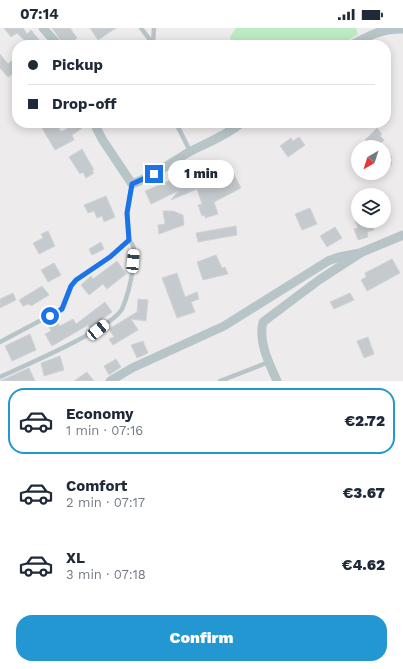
<!DOCTYPE html>
<meta charset="utf-8">
<style>
:root{--surface:#fff;--page:#f2f2f3;--text:#1f2937;--muted:#747a83;--line:#e0e1e3;--accent:#2397d1}
body{margin:0;font-family:"Work Sans",sans-serif;background:var(--page);color:var(--text);height:100vh;display:flex;flex-direction:column;font-size:15px;white-space:nowrap}
*{box-sizing:border-box;margin:0}
p{font-size:13px;color:var(--muted)}
.icon{flex:none;width:22px;height:22px;fill:none;stroke:currentColor;stroke-width:2;stroke-linecap:round;stroke-linejoin:round}
.map{position:relative;height:353px;overflow:hidden}
.drawer{display:flex;flex-direction:column;background:var(--surface);flex:1}
.drawer>*{flex:none}
.guide{position:absolute;left:12px;top:12px;width:379px;height:88px;border-radius:16px;box-shadow:0 2px 10px #0003;display:grid;align-content:center;height:88px;padding:0 16px;background:var(--surface)}
.needle{width:26px;rotate:219deg}
.controls{position:absolute;left:351px;top:112px;display:grid;gap:8px}
.controls a{display:grid;place-items:center;width:40px;height:40px;border-radius:50%;background:var(--surface);box-shadow:0 2px 10px #0003;font-size:20px}
.end{position:absolute;width:18px;height:18px;margin:-9px;border:5px solid #1a73e8;background:#fff;box-shadow:0 0 0 2px #fff}
.from{border-radius:50%}
.bubble{position:absolute;height:28px;border-radius:14px;background:var(--surface);box-shadow:0 2px 10px #0003;font-size:13px;font-weight:800;line-height:28px;text-align:center}
.car{position:absolute;width:12px;height:24px;margin:-12px -6px;border-radius:5px;box-shadow:0 0 3px 1px #0007;background:linear-gradient(#fff 24%,#345 0 40%,#fff 0 76%,#345 0 86%,#fff 0)}
.guide b{display:flex;align-items:center;gap:14px;height:38px;font-size:15px}
.guide b+b{border-top:1px solid var(--line)}
.guide i{width:10px;height:10px;background:var(--text)}
ul{padding:7px 0 0;list-style:none}
li{display:flex;align-items:center;gap:12px;height:66px;margin:0 8px 6px;padding:0 8px;border:2px solid transparent;border-radius:16px}
li div{flex:1}
li b{display:block;font-size:15px}
li em{font-style:normal;font-weight:800}
li.selected{border-color:var(--accent)}
li>.icon{width:36px;height:36px;stroke-width:1.5}
.primary-button{display:flex;gap:8px;margin-top:auto;padding:8px 16px}
.primary-button a{flex:1;height:46px;border-radius:16px;background:var(--accent);color:#fff;font-size:16px;font-weight:800;line-height:46px;text-align:center}
.status{display:flex;justify-content:space-between;align-items:center;height:28px;padding:0 20px;background:var(--surface);direction:ltr}
.status svg{height:11px;fill:currentColor}
.map>svg:first-child{display:block}
</style>
<div class="status"><b>07:14</b><svg viewBox="0 0 49 12"><path d="M0 12V9h3v3zM5 12V6h3v6zM10 12V3h3v9zM15 12V0h3v12zM26 1h20v11H26zM47 4h2v5h-2z"/></svg></div>
<div class="map">
<svg width="403" height="353" viewBox="0 0 403 353">
<rect width="100%" height="100%" fill="#eeebec"/>
<!-- green -->
<path fill="#bbebc3" d="M236,0H356L358,6L340,17H231L230,9Z"/>
<!-- building -->
<g fill="#c5cace" stroke="#d0d4d7">
<path d="M4,0H23L27,6L31,2L40,13L36,17H29L17,5L11,9Z"/>
<path d="M52,0H70L77,10L68,17H64Z"/>
<path d="M90,0H116L98,12Z"/>
<path d="M0,26L8,36L11,33L17,39V43L8,49L0,40Z"/>
<path d="M39,95H57L60,103H63L76,95H78L82,100L72,107L74,112L55,122Z"/>
<path d="M377,100L382,106L380,108L384,112L377,119H364L368,115L365,112Z"/>
<path d="M299,109L305,117L288,129L280,118L291,110L293,113Z"/>
<path d="M384,117L392,130L390,131L392,136L384,140Z"/>
<path d="M82,121L94,142L92,143L94,145L86,150L83,144L80,146L69,129Z"/>
<path d="M199,140L203,151L207,150L208,154L231,141L241,160L214,174L218,186L205,190V187L202,188L198,177L202,176L197,161L171,172L178,163L151,176L145,163Z"/>
<path d="M106,168L115,189L104,194L102,188L97,190L94,183L88,185L84,177Z"/>
<path d="M310,180L317,196L302,202L295,186Z"/>
<path d="M163,183H173L183,187L184,197L159,206L158,197L165,196Z"/>
<path d="M355,193H371L374,202L367,204L368,209L358,212L354,201L358,200Z"/>
<path d="M236,198L237,207L198,214L196,205Z"/>
<path d="M335,199L342,210L327,219L320,208Z"/>
<path d="M48,203L55,218L39,226L33,215L43,210L41,206Z"/>
<path d="M101,214L104,221L92,227L89,221Z"/>
<path d="M216,227L222,240L225,239L228,246L203,252L197,234Z"/>
<path d="M392,231L400,245L367,263L361,252L366,249L365,245Z"/>
<path d="M117,233L126,246L107,261L103,256L89,267L81,257L91,248L93,251Z"/>
<path d="M54,235L61,247L48,254L41,242Z"/>
<path d="M177,245L185,269L197,264L199,271L191,274L195,284L177,290L162,250Z"/>
<path d="M42,258L49,267L31,278L29,276L23,278L19,272Z"/>
<path d="M13,265L16,272L0,280V271Z"/>
<path d="M350,265L354,272L334,281L330,274Z"/>
<path d="M138,271L148,272L146,293L131,291L138,302L113,317L109,311L114,309L109,301L137,284Z"/>
<path d="M105,274L112,284L90,300L88,297L52,318L45,306L51,303L49,299L57,294L60,298L73,291L76,296Z"/>
<path d="M30,306L36,322L12,333L5,318Z"/>
<path d="M368,309L374,326L364,330L357,313Z"/>
<path d="M143,313L148,325L137,330L131,317Z"/>
<path d="M60,328L64,342L44,348L41,335Z"/>
<path d="M116,331L121,339L109,347L104,338Z"/>
<path d="M29,340L35,353H0Z"/>
<path d="M87,344L94,353H74Z"/>
</g>
<g fill="none" stroke-linecap="round" stroke-linejoin="round">
<!-- lane -->
<g stroke="#b7c4c8" stroke-width="4.5">
<path d="M141,0L153,16"/>
<path d="M153,15L154,0"/>
<path d="M176,95L190,123"/>
<path d="M0,314L62,281L71,258L76,252L110,229L129,212L127,185L132,156"/>
<path d="M0,349C24,338 111,301 122,281C127,270 131,253 133,240C134,229 137,220 129,212"/>
<path d="M220,353L269,334"/>
</g>
<!-- street -->
<g stroke="#b7c4c8" stroke-width="9">
<path d="M43,0L58,17"/>
<path d="M352,17C368,8 383,0 403,1"/>
<path d="M94,95L102,111L132,156C152,149 171,135 189,124C206,115 226,108 241,95"/>
<path d="M110,353L132,340L224,298L328,233L339,229L360,225L403,207"/>
<path d="M277,353C269,335 258,314 263,294L319,252L359,226"/>
</g>
</g>
<g fill="none" stroke-linecap="round" stroke-linejoin="round">
<!-- route -->
<path stroke="#1a73e8" stroke-width="5" d="M50,288L62,281L71,258L76,252L110,229L129,212L127,185L132,156L154,146"/>
</g>
</svg>
<div class="controls">
<a><svg class="needle" viewBox="-14 -14 28 28"><path d="M0-13l5 13h-10z" fill="#e53935"/><path d="M0 13l5-13h-10z" fill="#747a83"/></svg></a>
<a><svg class="icon" aria-label="layers" viewBox="0 0 24 24"><path d="M12 4l9 5-9 5-9-5zM3 14l9 5 9-5"/></svg></a>
</div>
<i class="end from" style="left:50px;top:288px"></i>
<i class="end" style="left:154px;top:146px"></i>
<div class="bubble" style="left:168px;top:132px;width:66px">1 min</div>
<i class="car" style="left:133px;top:233px;rotate:5deg"></i>
<i class="car" style="left:98px;top:302px;rotate:51deg"></i>
<div class="guide">
<b><i class="from"></i>Pickup</b>
<b><i></i>Drop-off</b>
</div>
</div>
<section class="drawer">
<ul>
<li class="selected"><svg class="icon" aria-label="car" viewBox="0 0 24 24"><path d="M5 17H2v-5l4-1 3-4h7l3 4 3 1v5h-3M9 17h6M6 11h13"/><circle cx="7" cy="17" r="2"/><circle cx="17" cy="17" r="2"/></svg><div><b>Economy</b><p>1 min · 07:16</p></div><em>€2.72</em></li>
<li><svg class="icon" aria-label="car" viewBox="0 0 24 24"><path d="M5 17H2v-5l4-1 3-4h7l3 4 3 1v5h-3M9 17h6M6 11h13"/><circle cx="7" cy="17" r="2"/><circle cx="17" cy="17" r="2"/></svg><div><b>Comfort</b><p>2 min · 07:17</p></div><em>€3.67</em></li>
<li><svg class="icon" aria-label="car" viewBox="0 0 24 24"><path d="M5 17H2v-5l4-1 3-4h7l3 4 3 1v5h-3M9 17h6M6 11h13"/><circle cx="7" cy="17" r="2"/><circle cx="17" cy="17" r="2"/></svg><div><b>XL</b><p>3 min · 07:18</p></div><em>€4.62</em></li>
</ul>
<div class="primary-button"><a>Confirm</a></div>
</section>
